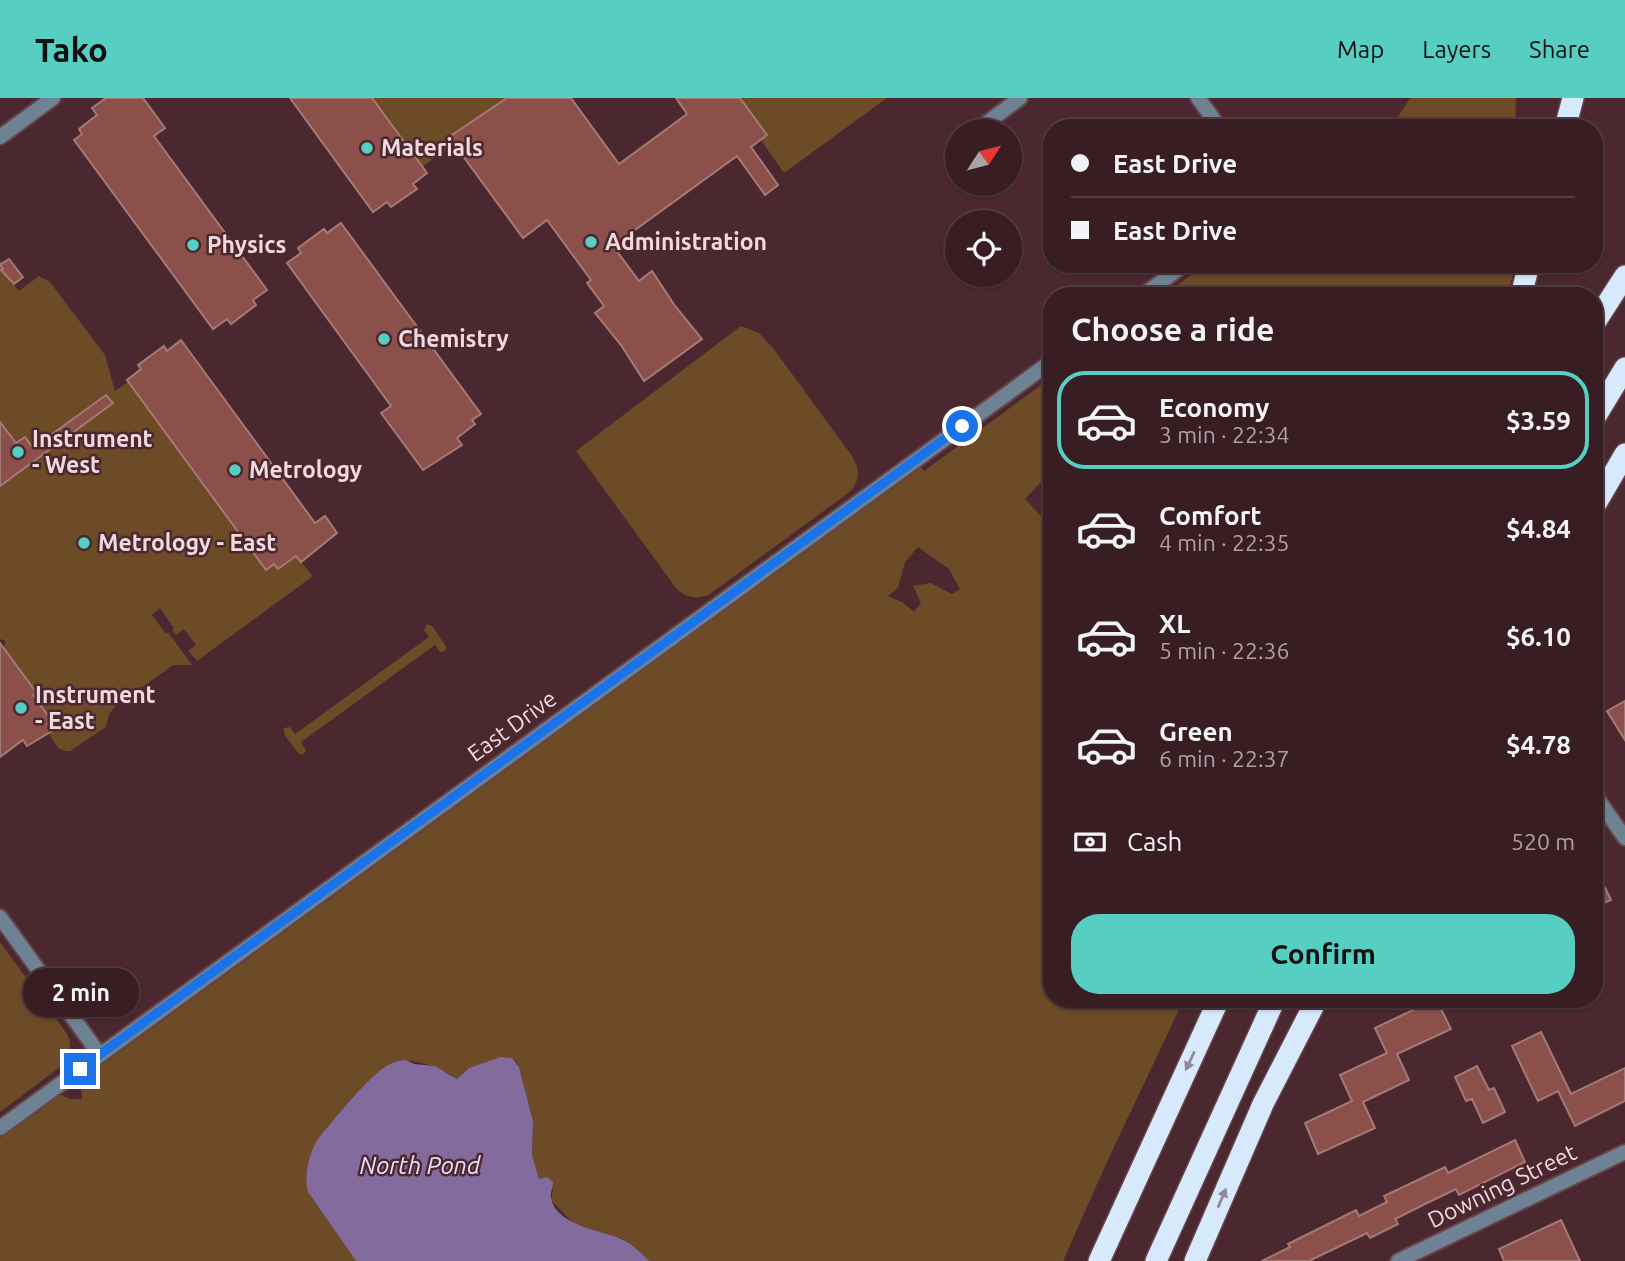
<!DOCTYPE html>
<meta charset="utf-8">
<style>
:root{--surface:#381e23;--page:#3f272b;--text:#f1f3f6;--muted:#aba2a6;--line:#523c41;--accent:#57cec2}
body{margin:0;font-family:Ubuntu,sans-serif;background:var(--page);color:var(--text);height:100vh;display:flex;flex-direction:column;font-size:26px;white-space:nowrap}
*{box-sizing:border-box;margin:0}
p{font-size:23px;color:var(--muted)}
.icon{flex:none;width:38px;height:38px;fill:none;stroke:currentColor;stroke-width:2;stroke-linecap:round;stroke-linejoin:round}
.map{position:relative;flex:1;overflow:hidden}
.sheet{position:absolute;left:1043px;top:189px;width:560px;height:721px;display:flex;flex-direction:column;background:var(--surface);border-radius:28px;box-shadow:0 2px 5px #0004,0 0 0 2px var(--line)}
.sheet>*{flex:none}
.banner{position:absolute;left:1043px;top:21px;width:560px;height:154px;border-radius:28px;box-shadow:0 2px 5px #0004,0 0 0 2px var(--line);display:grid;align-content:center;height:154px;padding:0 28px;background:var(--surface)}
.needle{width:46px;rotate:54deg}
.controls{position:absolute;left:945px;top:21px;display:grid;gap:14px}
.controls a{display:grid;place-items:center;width:77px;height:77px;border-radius:50%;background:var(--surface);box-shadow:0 2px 5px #0004,0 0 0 2px var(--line);font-size:35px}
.end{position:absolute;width:32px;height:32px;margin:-16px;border:9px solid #1a73e8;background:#fff;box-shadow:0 0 0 4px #fff}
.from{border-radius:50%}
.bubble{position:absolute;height:49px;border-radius:24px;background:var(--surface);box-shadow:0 2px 5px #0004,0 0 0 2px var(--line);font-size:23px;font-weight:600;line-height:49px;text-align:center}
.banner b{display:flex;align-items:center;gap:24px;height:66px;font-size:26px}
.banner b+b{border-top:2px solid var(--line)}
.banner i{width:18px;height:18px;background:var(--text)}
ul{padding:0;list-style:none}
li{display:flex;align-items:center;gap:21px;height:98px;margin:0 14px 10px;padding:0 14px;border:4px solid transparent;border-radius:28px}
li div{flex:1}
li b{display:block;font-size:26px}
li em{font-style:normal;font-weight:600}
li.current{border-color:var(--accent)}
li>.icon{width:63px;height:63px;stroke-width:1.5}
h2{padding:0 28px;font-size:32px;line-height:84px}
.pay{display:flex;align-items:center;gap:18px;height:77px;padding:0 28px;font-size:26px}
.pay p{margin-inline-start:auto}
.primary-button{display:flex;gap:14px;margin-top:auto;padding:14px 28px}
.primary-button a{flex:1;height:80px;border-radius:28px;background:var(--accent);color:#111;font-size:28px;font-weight:600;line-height:80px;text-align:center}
header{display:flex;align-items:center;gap:42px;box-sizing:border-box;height:98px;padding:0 35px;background:var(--accent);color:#111}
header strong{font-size:33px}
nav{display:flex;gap:38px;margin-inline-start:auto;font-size:24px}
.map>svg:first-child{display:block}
</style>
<header>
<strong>Tako</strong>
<nav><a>Map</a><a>Layers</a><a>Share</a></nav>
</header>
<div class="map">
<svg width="1625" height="1163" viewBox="0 0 1625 1163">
<rect width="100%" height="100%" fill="#4b282f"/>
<!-- green -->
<g fill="#6d4b26" fill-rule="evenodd">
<path d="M372,0H507L450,39L454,45L422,69Z"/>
<path d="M744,0H887L784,75L761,42L741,2Z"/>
<path d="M1410,0H1516L1515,30H1385L1396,22Z"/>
<path d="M0,162L3,166L2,173L19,193L39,178L50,184L105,257L115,293L128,284L266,472L274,466L278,471L296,458L313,478L197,563L188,553L196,547L184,531L176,537L172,532L174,530L160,510L152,517L166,536L168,534L192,567H173L122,604L112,591L107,594L116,608L109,616L106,629L70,653C57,654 55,644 49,636L52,633L47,626L51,623L33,597L40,590L37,586L29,591L4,550L5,543L0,541V388L112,305L106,297L33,350L25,339L16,345L0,324Z"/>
<path d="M1206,166H1515L1508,198H1163Z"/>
<path d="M741,228L759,235L773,250L852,358C861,372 860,385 847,396L710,496C697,502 686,500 676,490L576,353Z"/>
<path d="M1052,279V378L1042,383L1025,401L1043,420L1052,419V901H1184L1106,1066L1063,1163H649L636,1150L621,1140L574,1126L551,1102L553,1091L545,1080L539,1081L532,1057L533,1023L519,969L516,963L507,959L469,970L457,981C448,972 410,959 398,963C375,971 331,1022 318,1042C309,1056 304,1079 308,1094L356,1163H0V1040L60,996L70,1001H82L81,990L71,989L73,988L921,369L924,373ZM918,449L949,471L960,491L952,496L931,485L913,488L921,505L914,514L902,504L888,498L898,490L905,464Z"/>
<path d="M427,526L432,528L446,548L445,553L440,554L435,547L301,644L306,653L302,657L298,655L284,636V630L290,629L295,636L429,539L424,532Z"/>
<path d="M0,844L65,933C74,946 70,957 60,969L0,1014Z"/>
</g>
<!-- water -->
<path fill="#846b9d" d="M501,959L512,960L519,969L533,1023L532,1057L539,1081L547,1079L553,1084C553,1090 550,1095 551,1100C556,1127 600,1132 619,1140C631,1145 640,1153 649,1163H356L308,1094C304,1080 308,1060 315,1046C324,1031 370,978 385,969C391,965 399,962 406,962L414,966L435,968L457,981L469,970Z"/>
<!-- building -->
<g fill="#8c504b" stroke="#a47a75" stroke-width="2">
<path d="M106,0H143L165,30L154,38L267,192L253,202L256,207L231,226L227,221L213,231L74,42L82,36L79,31L97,17L92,10Z"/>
<path d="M290,0H372L427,75L413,86L417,91L391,109L387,104L373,114Z"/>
<path d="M507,0H571L619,66L687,16L676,0H740L767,37L751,49L778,87L765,97L737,58L613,148L639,183L652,173L675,208L702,241L644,283L621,247L595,215L604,208L587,185L591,182L547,122L523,140L449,39Z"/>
<path d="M341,125L481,316L472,322L475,326L457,340L462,347L423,372L381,315L391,308L287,165L301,155L298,150L324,131L327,135Z"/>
<path d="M9,161L23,179L14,186L1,172L3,171L0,167Z"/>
<path d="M181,242L315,425L325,418L337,435L301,464L296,458L278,471L274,466L266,472L127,282L141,271L138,267L164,248L167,253Z"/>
<path d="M106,297L113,305L0,388V324L16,345L25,339L33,350Z"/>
<path d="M0,545L36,594L33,597L52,623L47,626L52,633L27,648L23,642L0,659Z"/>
<path d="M1625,603V642L1607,613Z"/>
<path d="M1594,767L1611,802L1594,809Z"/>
<path d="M1436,901L1451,931L1397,956L1409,982L1363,1004L1375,1030L1318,1056L1305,1025L1352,1003L1340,977L1387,955L1375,930Z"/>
<path d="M1541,934L1571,996L1625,970V1003L1575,1028L1558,993L1538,1003L1512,948Z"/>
<path d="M1477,968L1489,992L1494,990L1505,1014L1483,1025L1472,1001L1466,1003L1455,979Z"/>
<path d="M1515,1042L1525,1064L1459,1097L1456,1091L1425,1106L1395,1121L1398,1126L1370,1140L1367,1135L1309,1163H1262L1290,1149L1288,1146L1356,1112L1359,1118L1387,1104L1384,1098L1445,1069L1448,1075Z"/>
<path d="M1561,1122L1580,1163H1504L1499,1151Z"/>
</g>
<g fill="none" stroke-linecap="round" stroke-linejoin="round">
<!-- minor casing -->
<g stroke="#66444b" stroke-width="18">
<g id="minor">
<path d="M1198,0L1220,30"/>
<path d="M976,33L1020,0"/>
<path d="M0,39L53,0"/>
<path d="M1142,198L1185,166"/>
<path d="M1594,696L1625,740"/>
<path d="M0,819L100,957"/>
<path d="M0,1030L1052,263"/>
<path d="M1398,1163L1625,1054"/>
</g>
</g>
<!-- motorway casing -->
<g stroke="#66444b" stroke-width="24">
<g id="motorway">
<path d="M1565,30L1573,0"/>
<path d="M1521,198L1529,166"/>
<path d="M1594,226L1625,178"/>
<path d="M1594,321L1625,270"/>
<path d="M1594,409L1625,356"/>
<path d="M1099,1163L1219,901"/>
<path d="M1156,1163L1275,901"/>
<path d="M1195,1163L1263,1006L1317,901"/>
</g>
</g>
<!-- minor -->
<use href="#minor" stroke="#6e8294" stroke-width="14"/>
<!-- motorway -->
<use href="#motorway" stroke="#d7eafc" stroke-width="21"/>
</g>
<!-- one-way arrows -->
<defs><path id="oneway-solid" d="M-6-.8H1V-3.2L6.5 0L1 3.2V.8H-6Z" transform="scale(1.75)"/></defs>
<g fill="#918996">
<use href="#oneway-solid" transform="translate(1190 963) rotate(115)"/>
<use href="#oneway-solid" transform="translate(1222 1100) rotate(-67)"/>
</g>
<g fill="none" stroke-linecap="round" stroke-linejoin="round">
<!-- route -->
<path stroke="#1a73e8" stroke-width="9" d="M80,971L962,328"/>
</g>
<!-- markers -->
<g fill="#57cec2" stroke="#4b282f" stroke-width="2.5">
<circle cx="367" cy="50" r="7"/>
<circle cx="591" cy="144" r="7"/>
<circle cx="193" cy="147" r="7"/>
<circle cx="384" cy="241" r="7"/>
<circle cx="18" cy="354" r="7"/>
<circle cx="235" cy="372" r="7"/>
<circle cx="84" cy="445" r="7"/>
<circle cx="21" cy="610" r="7"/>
</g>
<g text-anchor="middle" stroke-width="5" stroke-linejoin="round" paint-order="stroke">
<!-- poi labels -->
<g font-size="23" font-weight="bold" fill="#f1d9dd" stroke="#4b282f" text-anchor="start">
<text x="381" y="58">Materials</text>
<text x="605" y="152">Administration</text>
<text x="207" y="155">Physics</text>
<text x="398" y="249">Chemistry</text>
<text x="32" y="349">Instrument<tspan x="32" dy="26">- West</tspan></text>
<text x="249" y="380">Metrology</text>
<text x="98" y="453">Metrology - East</text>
<text x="35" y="605">Instrument<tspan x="35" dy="26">- East</tspan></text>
</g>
<!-- street labels -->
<g font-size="23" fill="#f1d9dd" stroke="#4b282f">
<text transform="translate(512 628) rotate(-36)" y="8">East Drive</text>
<text transform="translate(1502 1088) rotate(-26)" y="8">Downing Street</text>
</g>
<!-- water labels -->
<g font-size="24" font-style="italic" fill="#ebddfc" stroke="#4b282f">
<text x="420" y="1076">North Pond</text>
</g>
</g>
</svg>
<div class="controls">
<a><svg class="needle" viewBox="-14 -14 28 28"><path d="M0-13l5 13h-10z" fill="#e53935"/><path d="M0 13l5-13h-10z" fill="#aba2a6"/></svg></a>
<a><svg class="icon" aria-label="locate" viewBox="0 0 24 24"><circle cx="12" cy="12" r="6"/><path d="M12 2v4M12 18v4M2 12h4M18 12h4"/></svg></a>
</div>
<i class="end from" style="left:962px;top:328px"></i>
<i class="end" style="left:80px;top:971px"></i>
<div class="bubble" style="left:23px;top:870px;width:116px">2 min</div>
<div class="banner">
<b><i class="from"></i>East Drive</b>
<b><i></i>East Drive</b>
</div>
<section class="sheet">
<h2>Choose a ride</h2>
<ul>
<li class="current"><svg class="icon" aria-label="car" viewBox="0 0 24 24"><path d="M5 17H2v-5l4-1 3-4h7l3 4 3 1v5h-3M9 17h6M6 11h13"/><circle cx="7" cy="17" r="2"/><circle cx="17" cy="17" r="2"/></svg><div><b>Economy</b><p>3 min · 22:34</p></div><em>$3.59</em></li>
<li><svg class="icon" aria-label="car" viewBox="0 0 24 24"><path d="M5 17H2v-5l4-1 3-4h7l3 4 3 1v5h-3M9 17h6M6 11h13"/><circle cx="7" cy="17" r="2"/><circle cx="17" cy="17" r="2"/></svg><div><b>Comfort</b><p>4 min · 22:35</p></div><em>$4.84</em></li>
<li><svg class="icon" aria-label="car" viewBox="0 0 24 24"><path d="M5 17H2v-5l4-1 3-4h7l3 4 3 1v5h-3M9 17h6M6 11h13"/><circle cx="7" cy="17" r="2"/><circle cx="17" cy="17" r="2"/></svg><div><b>XL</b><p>5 min · 22:36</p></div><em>$6.10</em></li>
<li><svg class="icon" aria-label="car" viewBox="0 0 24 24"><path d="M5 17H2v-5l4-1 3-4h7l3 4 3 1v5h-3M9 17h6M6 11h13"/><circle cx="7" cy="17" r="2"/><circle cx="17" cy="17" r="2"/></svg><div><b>Green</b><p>6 min · 22:37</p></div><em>$4.78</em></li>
</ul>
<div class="pay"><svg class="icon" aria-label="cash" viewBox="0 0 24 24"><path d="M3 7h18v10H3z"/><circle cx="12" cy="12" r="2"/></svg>Cash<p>520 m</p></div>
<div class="primary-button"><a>Confirm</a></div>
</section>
</div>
